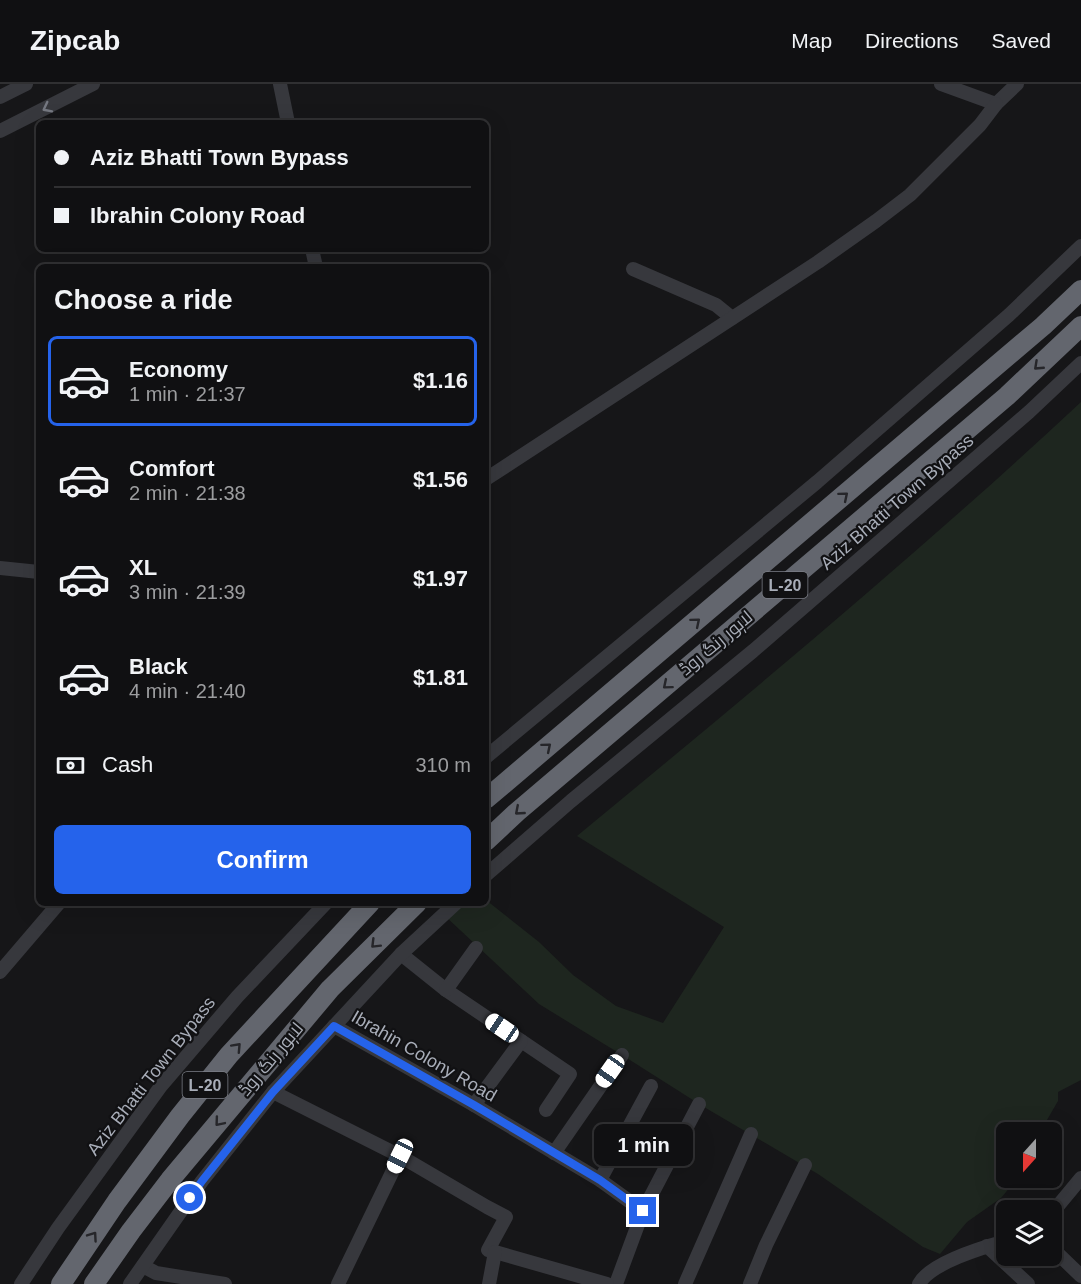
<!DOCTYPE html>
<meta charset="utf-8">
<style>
:root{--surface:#101012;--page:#1e1e20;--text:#f1f3f6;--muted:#9c9d9f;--line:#303032;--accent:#2563eb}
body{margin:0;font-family:Helvetica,Cairo,sans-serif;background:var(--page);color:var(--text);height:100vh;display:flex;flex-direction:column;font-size:22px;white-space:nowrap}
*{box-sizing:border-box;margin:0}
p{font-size:20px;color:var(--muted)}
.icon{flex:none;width:33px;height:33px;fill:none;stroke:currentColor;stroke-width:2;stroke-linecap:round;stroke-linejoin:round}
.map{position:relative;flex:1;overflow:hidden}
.drawer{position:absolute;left:36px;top:180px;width:453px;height:642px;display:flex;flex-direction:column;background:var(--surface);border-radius:9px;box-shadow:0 6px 24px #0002,0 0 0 2px var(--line)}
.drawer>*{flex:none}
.guide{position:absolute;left:36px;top:36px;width:453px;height:132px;border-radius:9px;box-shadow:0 6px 24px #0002,0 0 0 2px var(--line);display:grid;align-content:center;height:132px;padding:0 18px;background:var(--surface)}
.needle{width:39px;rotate:201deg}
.fabs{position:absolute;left:996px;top:1038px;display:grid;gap:12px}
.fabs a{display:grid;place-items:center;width:66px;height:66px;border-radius:9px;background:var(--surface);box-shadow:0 6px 24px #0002,0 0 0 2px var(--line);font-size:30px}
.end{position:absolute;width:27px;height:27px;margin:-14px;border:8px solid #2563eb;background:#fff;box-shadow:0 0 0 3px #fff}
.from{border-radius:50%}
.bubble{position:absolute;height:42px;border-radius:9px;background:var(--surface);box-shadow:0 6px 24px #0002,0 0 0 2px var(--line);font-size:20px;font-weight:800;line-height:42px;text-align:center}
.car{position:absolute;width:18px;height:36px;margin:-18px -9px;border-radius:8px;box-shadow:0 0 4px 2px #0007;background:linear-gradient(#fff 24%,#345 0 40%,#fff 0 76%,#345 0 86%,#fff 0)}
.guide b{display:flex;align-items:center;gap:21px;height:57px;font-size:22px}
.guide b+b{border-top:2px solid var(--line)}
.guide i{width:15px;height:15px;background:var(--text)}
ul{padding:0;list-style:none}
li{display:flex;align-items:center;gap:18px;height:90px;margin:0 12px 9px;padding:0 6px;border:3px solid transparent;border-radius:9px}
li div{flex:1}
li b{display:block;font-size:22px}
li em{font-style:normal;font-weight:800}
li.on{border-color:var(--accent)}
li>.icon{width:54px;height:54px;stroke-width:1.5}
h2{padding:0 18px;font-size:27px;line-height:72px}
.pay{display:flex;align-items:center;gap:15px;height:66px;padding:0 18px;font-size:22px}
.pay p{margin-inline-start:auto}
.action{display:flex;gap:12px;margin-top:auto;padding:12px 18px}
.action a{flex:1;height:69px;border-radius:9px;background:var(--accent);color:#fff;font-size:24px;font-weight:800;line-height:69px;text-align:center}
header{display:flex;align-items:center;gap:36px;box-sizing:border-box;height:84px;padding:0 30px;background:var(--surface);border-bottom:2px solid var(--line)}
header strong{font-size:28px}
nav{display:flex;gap:33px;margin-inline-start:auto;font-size:21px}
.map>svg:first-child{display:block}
</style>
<header>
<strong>Zipcab</strong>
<nav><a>Map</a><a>Directions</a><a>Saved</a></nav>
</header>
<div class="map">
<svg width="1081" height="1200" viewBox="0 0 1081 1200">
<rect width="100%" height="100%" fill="#161618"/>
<!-- green -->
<path fill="#1e261f" d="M1081,318V996L1058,1008V1017L1040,1048H1006V1094H1018L1016,1096L1001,1114L967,1138L940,1170L923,1163L818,1090L704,1023L622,971L539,920L444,831L456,819H486V816L539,858L573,891L616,922L663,939L724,843L577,752C748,611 919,469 1081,318Z"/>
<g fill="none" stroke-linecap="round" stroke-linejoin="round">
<!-- minor -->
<g stroke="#37383d" stroke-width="14">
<path d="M280,0L288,39"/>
<path d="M941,0L996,20L1017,0"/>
<path d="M0,13L26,0"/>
<path d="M0,47L93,0"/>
<path d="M312,165L316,183"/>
<path d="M633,185L716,221L732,234"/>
<path d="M486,395L818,178L876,137L910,111L980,41L996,20"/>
<path d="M0,484L39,488"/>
<path d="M486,673L817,398L1009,231L1081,162"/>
<path d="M486,791L571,717L753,567L1029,328L1081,279"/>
<path d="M401,870L446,906L570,990L546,1026"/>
<path d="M0,888L59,819"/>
<path d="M446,906L476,864"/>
<path d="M334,942L474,1021L600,1096L643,1127L616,1200"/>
<path d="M273,1008L400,1072L487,1123L506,1133L488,1166L607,1200"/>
<path d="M474,1021L521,957"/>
<path d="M554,1069L622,971"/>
<path d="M600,1096L651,1002"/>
<path d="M643,1127L699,1020"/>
<path d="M1052,1129L1081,1094"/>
<path d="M987,1162L1028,1200"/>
<path d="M1052,1164L1081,1192"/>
<path d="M143,1182L156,1189L225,1200"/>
<path d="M21,1200L58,1144L161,1002L237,913L326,819"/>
<path d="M130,1200L202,1097L273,1008L401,870L456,819"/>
<path d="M338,1200L400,1072"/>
<path d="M489,1200L495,1168"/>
<path d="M685,1200L751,1050"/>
<path d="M750,1200L766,1161L805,1081"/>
<path d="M919,1200C930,1179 984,1163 1006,1157"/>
</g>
<!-- highway -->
<g stroke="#63666e" stroke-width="20">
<path d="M486,715L1043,242L1081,206"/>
<path d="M486,757L517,728L1007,312L1081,242"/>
<path d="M61,1200L117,1117L180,1032L229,971L370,819"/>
<path d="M94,1200L131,1147L170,1096L330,905L417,819"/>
</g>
</g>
<!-- one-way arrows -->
<defs><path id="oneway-chevron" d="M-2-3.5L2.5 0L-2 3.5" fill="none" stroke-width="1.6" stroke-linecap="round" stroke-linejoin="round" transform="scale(1.5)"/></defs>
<use stroke="#757881" href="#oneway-chevron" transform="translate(47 24) rotate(153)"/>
<g stroke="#26262a">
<use href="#oneway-chevron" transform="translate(1038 282) rotate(137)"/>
<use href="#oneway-chevron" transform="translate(844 412) rotate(-40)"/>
<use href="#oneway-chevron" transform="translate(696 538) rotate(-40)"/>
<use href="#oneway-chevron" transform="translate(667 601) rotate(140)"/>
<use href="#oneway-chevron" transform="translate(547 663) rotate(-40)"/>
<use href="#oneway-chevron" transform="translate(519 727) rotate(139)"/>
<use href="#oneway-chevron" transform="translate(375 860) rotate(135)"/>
<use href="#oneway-chevron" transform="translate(237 963) rotate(-47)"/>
<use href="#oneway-chevron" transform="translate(219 1038) rotate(130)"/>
<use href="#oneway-chevron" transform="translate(93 1152) rotate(-55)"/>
</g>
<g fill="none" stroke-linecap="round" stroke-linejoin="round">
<!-- route -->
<path stroke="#2563eb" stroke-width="8" d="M190,1114L202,1097L273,1008L334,942L474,1021L600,1096L643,1127"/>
</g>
<g text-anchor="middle" stroke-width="4.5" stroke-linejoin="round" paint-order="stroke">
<!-- shield labels -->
<g fill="#111113" stroke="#7b7e86" stroke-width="1.5">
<rect x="762.5" y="488" width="45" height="26" rx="4.5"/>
<rect x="182.5" y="988" width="45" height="26" rx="4.5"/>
</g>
<g font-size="16" font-weight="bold" fill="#a8adb8">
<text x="785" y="507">L-20</text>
<text x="205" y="1007">L-20</text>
</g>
<!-- street labels -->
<g font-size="18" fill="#a8adb8" stroke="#111113">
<text transform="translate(897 418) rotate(-41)" y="6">Aziz Bhatti Town Bypass</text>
<text transform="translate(716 559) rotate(-40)" y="6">لاہور رنگ روڈ</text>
<text transform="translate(424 972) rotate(30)" y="6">Ibrahin Colony Road</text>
<text transform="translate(271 975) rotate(-50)" y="6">لاہور رنگ روڈ</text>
<text transform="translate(151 992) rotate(-52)" y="6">Aziz Bhatti Town Bypass</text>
</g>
</g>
</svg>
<div class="fabs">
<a><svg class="needle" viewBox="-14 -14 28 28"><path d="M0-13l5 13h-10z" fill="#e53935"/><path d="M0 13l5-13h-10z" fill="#9c9d9f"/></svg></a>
<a><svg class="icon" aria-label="layers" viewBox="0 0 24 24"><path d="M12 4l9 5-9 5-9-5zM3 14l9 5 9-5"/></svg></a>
</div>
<i class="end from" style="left:190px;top:1114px"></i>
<i class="end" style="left:643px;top:1127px"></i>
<div class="bubble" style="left:594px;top:1040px;width:99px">1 min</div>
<i class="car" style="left:502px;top:944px;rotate:304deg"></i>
<i class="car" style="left:610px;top:987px;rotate:215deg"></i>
<i class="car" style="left:400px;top:1072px;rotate:206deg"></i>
<div class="guide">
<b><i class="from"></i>Aziz Bhatti Town Bypass</b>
<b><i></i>Ibrahin Colony Road</b>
</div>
<section class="drawer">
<h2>Choose a ride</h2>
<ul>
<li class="on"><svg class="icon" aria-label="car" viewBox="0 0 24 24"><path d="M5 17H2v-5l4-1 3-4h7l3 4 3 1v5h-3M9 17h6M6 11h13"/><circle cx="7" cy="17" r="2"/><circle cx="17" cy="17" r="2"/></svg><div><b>Economy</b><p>1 min · 21:37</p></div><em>$1.16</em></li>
<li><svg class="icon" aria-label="car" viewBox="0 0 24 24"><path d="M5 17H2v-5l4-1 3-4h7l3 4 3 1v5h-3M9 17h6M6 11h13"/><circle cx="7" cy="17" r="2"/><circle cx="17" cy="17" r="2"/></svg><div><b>Comfort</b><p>2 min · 21:38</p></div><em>$1.56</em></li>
<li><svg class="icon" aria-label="car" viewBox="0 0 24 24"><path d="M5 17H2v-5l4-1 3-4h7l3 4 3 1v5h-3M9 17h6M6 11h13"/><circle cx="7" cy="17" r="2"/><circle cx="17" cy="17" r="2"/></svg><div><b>XL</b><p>3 min · 21:39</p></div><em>$1.97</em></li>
<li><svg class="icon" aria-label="car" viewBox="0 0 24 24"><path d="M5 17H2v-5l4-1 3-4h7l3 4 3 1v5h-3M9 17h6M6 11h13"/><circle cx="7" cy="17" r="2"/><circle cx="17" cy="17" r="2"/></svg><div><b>Black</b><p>4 min · 21:40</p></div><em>$1.81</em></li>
</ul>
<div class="pay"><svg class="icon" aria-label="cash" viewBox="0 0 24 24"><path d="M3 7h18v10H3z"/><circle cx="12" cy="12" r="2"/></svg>Cash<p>310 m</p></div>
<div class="action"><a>Confirm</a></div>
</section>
</div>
